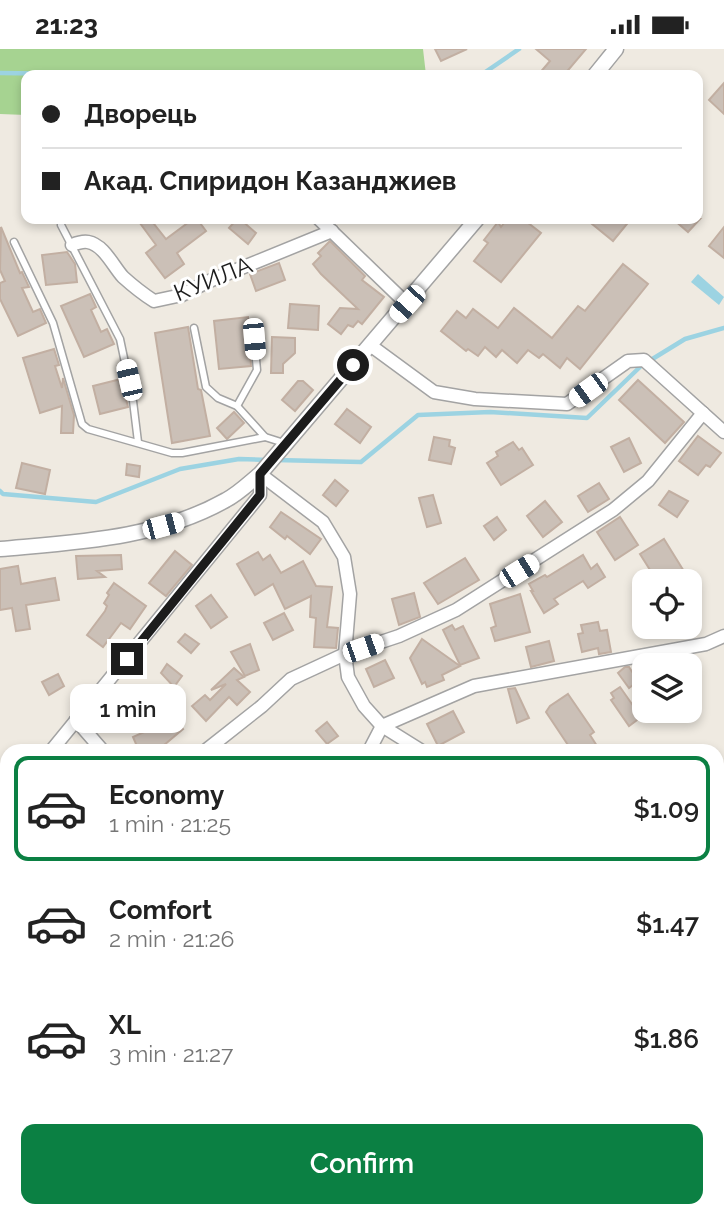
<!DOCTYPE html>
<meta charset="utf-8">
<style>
:root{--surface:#fff;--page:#f6f6f6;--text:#222;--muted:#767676;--line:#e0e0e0;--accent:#0b8043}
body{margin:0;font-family:Raleway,sans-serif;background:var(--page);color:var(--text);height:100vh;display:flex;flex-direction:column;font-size:26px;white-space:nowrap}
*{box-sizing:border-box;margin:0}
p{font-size:23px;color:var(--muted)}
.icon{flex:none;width:38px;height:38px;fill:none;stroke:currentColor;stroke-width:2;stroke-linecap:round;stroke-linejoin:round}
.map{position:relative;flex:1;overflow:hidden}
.details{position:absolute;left:0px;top:695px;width:724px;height:474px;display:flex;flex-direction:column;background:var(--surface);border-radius:21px 21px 0 0;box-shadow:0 4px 10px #0003}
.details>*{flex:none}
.banner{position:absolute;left:21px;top:21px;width:682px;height:154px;border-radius:14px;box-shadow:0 4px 10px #0003;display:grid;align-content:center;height:154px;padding:0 21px;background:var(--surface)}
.buttons{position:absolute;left:632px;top:520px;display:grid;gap:14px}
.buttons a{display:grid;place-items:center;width:70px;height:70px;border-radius:14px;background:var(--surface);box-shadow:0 4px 10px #0003;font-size:35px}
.end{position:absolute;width:32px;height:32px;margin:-16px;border:9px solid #1c1c1c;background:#fff;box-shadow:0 0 0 4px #fff}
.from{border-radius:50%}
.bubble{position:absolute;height:49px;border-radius:14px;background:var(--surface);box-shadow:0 4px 10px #0003;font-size:23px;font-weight:600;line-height:49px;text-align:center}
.car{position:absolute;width:21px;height:42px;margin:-21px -10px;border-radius:9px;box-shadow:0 0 5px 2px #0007;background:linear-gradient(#fff 24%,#345 0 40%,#fff 0 76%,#345 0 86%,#fff 0)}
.banner b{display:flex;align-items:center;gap:24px;height:66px;font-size:26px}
.banner b+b{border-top:2px solid var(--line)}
.banner i{width:18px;height:18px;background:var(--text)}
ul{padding:12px 0 0;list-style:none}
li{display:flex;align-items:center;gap:21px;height:105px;margin:0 14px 10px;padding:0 7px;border:4px solid transparent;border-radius:14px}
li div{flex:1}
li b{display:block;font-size:26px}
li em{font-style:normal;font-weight:600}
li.current{border-color:var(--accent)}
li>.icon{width:63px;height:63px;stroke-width:1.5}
.button{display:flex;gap:14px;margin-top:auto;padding:14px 21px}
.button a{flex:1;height:80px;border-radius:14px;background:var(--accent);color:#fff;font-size:28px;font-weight:600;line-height:80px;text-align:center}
.status{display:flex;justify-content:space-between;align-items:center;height:49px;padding:0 35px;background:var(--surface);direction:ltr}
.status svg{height:19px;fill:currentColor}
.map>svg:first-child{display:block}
</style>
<div class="status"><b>21:23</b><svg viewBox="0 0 49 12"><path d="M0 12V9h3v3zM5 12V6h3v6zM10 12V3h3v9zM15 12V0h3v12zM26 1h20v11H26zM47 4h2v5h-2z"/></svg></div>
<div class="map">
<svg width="724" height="1168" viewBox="0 0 724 1168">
<rect width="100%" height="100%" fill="#efeae1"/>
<!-- grass -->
<path fill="#c9efa1" d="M724,1108V1168H619L627,1162H718V1111Z"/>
<!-- forest -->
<path fill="#a6d391" d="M0,0H423L426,26H26V66L0,65Z"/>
<!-- water -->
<path fill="#9cd3e2" d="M698,225L724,248L719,256L691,233Z"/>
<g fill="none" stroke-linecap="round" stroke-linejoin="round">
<!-- stream -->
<g stroke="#9cd3e2" stroke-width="4.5">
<path d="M0,24L156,26"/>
<path d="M481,26L519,0"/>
<path d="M276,411L361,413L418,366L490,363L587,369L641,317L685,290L724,279"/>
<path d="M0,442L3,445L96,453L180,420L239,410L267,411"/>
<path d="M718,1126L724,1124"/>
<path d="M638,1168L644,1162"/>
</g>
</g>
<!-- building -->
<g fill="#cbc0b7" stroke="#c2afa2" stroke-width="2">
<path d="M435,0H467L441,12Z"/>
<path d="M536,0H586L564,26H538L550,12Z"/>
<path d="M724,34V65L709,51Z"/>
<path d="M137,170H150L166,190L193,170H197L206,182L177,204L184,215L165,229L146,204L156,196Z"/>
<path d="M237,170H240L256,184L248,195L229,179Z"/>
<path d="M507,170H523L541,184L501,233L474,212L488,194L484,191L498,173L501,178Z"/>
<path d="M586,170H631L613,192Z"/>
<path d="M673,170H700L688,183Z"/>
<path d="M1,178L20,224L22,223L29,238L22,239L33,263L40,260L46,274L18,287L0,250V234L5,232L0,221Z"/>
<path d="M724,178V209L709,197Z"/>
<path d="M330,192L365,227L362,231L384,248L362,275L358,272L353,278L348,276L341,285L328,275L340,259L358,260L321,225L313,215L321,207L318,204Z"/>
<path d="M67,203L75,215L77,233L46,236L42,206Z"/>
<path d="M279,214L285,231L256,242L250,225Z"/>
<path d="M623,215L648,235L580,320L567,309L560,319L543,305L539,309L528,301L517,314L502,301L496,308L485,298L478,307L468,300L466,302L441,282L457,262L466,269L473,260L498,279L514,259L552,289L578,257L585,262Z"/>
<path d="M90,245L96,258L91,261L101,283L107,280L114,295L84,308L61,257Z"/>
<path d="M290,255L319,257L318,281L288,279Z"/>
<path d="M248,268L251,317L219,320L214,272Z"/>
<path d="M188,278L198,340L201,341L210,387L172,394L155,284Z"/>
<path d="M272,288L295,289V304L283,315V324H271Z"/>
<path d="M54,300L59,316L55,317L62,339L63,329L74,366L73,384H61L62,357L40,364L23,309Z"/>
<path d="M121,330L128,358L100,365L93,337Z"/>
<path d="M638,331L684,373L665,394L619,351Z"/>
<path d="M298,332H303L313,341L295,362L282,351Z"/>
<path d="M347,360L371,378L360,394L335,375Z"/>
<path d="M234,363L244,374L227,390L217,379Z"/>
<path d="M698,387L721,404L710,418L706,416L698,426L679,412Z"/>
<path d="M434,388L450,391L449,397L455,399L451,415L429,411Z"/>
<path d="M629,389L641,414L624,423L611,398Z"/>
<path d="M513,393L519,401L522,399L533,416L501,436L487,414L498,407L496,403Z"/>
<path d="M22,414L50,421L45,445L16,439Z"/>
<path d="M127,415L140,417L139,428L126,426Z"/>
<path d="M335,431L348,442L336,457L323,446Z"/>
<path d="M599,434L609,450L588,463L578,447Z"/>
<path d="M669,442L688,452L677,468L659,456Z"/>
<path d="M433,446L441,474L427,478L419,449Z"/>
<path d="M545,452L562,473L543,488L527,467Z"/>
<path d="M281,463L321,490L310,505L287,487L285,490L270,478Z"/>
<path d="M497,468L506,481L494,491L484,477Z"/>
<path d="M620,468L638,496L615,511L597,483Z"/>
<path d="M664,490L690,532H657L640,505Z"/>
<path d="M175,502L192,516L166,547L149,534Z"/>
<path d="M258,503L263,511L270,506L281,524L303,512L316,537L332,538L327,578L338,579L336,599L314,598L316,569L310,568L311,547L285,560L273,535L255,546L237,515Z"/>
<path d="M121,506L122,520L97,522L105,528L78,530L76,507Z"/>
<path d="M583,506L591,520L597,515L605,528L588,539L583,532L554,550L558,555L544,564L531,542H533L529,535L545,526L547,528Z"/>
<path d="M465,509L479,531L438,555L424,534Z"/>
<path d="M18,517L21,535L55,529L59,551L26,556L30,580L16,582L12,559L0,561V520Z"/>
<path d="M114,534L146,557L130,580L121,574L103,598L87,586L105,562L107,557L104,554L109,546L107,544Z"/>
<path d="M414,544L420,568L399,576L392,550Z"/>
<path d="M520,545L530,583L495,592L491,579L496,577L490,555Z"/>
<path d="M211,546L227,568L211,579L196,557Z"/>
<path d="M284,564L293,581L273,591L264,574Z"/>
<path d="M598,573L600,582L607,581L611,603L599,605L598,599L582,603L578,585L583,584L581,576Z"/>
<path d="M452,576L455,581L463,577L479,609L460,616L443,581Z"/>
<path d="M185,585L199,595L191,604L178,593Z"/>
<path d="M422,590L460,617L442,626L444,631L427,638L425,633L422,635L410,609Z"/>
<path d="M549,592L554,612L531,618L526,598Z"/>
<path d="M250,595L259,621L245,627L231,603Z"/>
<path d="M385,611L394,629L374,638L366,620Z"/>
<path d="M167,615L182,627L174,638L161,624Z"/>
<path d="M625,618H629L638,632L629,639L618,624Z"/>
<path d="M234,619L244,628L237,631L250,643L237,656L229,648L206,672L192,657L205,646L210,651L226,635L211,641Z"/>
<path d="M58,625L64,637L49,646L42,633Z"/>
<path d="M620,638L641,668L629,677L611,651L614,649L611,644Z"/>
<path d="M515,639L529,669L517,674L508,640Z"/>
<path d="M568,645L594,683L590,686L597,697L590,702H572L546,663L550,657Z"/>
<path d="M139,646L160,667L168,661L183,680L157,702H139L133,688L151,680L150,676L129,655Z"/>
<path d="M453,662L464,683L438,697L427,675Z"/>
<path d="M327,673L338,687L327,695L316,682Z"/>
</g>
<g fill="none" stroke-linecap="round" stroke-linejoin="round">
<!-- service casing -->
<g stroke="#a3a3a3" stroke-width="9">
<g id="service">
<path d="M61,176L120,290L133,352L138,393"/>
<path d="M14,193L53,274L82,375L88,380L172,404H182L265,388"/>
<path d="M194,279L206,338L218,349L237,357L265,388L284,394"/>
<path d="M237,357L257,321L254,290"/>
</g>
</g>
<!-- minor casing -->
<g stroke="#a3a3a3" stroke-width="15">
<g id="minor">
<path d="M319,170L407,255"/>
<path d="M72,196C77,194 83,192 88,193C104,196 113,217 123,228C133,237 143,245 154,252L182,246L207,233L332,182"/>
<path d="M370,296L434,343L475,350L567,355L628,312L644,311L724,383"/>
<path d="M260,425L323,473L344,508L350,545L345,605L348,628L364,657L382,677L422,702"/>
<path d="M76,671L103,702"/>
<path d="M51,702L260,446V425"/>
<path d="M205,702L262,657L291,630L345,605L399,587L456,561L613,461L648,432L703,364"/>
<path d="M369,702L382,677L474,637L706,595L724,587"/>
<path d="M0,765L7,756"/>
<path d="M718,801L724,793"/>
<path d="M0,908L7,907"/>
<path d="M0,963L7,997"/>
<path d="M718,1006L724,1012"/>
<path d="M718,1106L724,1101"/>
<path d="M176,1168L178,1162"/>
<path d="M428,1168L434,1162"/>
<path d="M667,1168L672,1162"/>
</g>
</g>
<!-- tertiary casing -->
<g stroke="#a3a3a3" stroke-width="17">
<g id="tertiary">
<path d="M595,26L616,0"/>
<path d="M0,500C77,493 157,490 226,451C238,445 249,434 260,425L477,170"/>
</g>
</g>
<!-- service -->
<use href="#service" stroke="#fff" stroke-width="6"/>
<!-- minor -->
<use href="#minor" stroke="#fff" stroke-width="12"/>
<!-- tertiary -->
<use href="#tertiary" stroke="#fff" stroke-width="14"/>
</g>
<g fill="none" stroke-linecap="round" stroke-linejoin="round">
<!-- route -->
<path stroke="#1c1c1c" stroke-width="9" d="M127,610L260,446V425L353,316"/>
</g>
<g text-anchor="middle" stroke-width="6" stroke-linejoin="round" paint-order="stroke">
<!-- street labels -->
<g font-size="24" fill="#1c1c1c" stroke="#fff">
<text transform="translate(213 230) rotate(-22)" y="8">КУИЛА</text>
</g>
</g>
</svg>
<div class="buttons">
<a><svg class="icon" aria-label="locate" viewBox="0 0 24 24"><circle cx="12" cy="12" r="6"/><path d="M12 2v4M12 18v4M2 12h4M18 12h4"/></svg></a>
<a><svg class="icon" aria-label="layers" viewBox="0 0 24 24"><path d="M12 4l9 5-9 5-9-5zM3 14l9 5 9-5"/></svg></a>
</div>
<i class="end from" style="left:353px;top:316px"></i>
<i class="end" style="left:127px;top:610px"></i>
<div class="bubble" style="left:70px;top:635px;width:116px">1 min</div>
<i class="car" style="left:407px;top:255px;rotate:222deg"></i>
<i class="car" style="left:254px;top:290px;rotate:175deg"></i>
<i class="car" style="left:129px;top:331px;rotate:347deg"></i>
<i class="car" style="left:588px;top:341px;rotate:234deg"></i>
<i class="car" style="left:163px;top:477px;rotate:75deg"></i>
<i class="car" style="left:519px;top:522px;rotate:58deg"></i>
<i class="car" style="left:363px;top:599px;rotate:71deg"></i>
<div class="banner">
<b><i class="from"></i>Дворець</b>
<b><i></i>Акад. Спиридон Казанджиев</b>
</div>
<section class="details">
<ul>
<li class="current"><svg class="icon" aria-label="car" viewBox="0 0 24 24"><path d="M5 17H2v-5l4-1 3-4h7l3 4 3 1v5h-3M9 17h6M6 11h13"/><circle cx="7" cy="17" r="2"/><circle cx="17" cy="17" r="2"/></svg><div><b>Economy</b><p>1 min · 21:25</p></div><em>$1.09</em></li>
<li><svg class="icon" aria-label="car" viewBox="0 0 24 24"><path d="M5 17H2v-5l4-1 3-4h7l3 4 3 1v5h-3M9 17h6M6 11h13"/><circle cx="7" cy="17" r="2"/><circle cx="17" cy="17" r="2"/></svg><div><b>Comfort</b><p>2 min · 21:26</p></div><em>$1.47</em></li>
<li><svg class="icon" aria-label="car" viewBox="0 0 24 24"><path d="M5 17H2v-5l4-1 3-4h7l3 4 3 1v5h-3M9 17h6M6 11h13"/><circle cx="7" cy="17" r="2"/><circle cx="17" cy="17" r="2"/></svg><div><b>XL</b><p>3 min · 21:27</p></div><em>$1.86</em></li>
</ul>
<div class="button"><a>Confirm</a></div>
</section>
</div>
